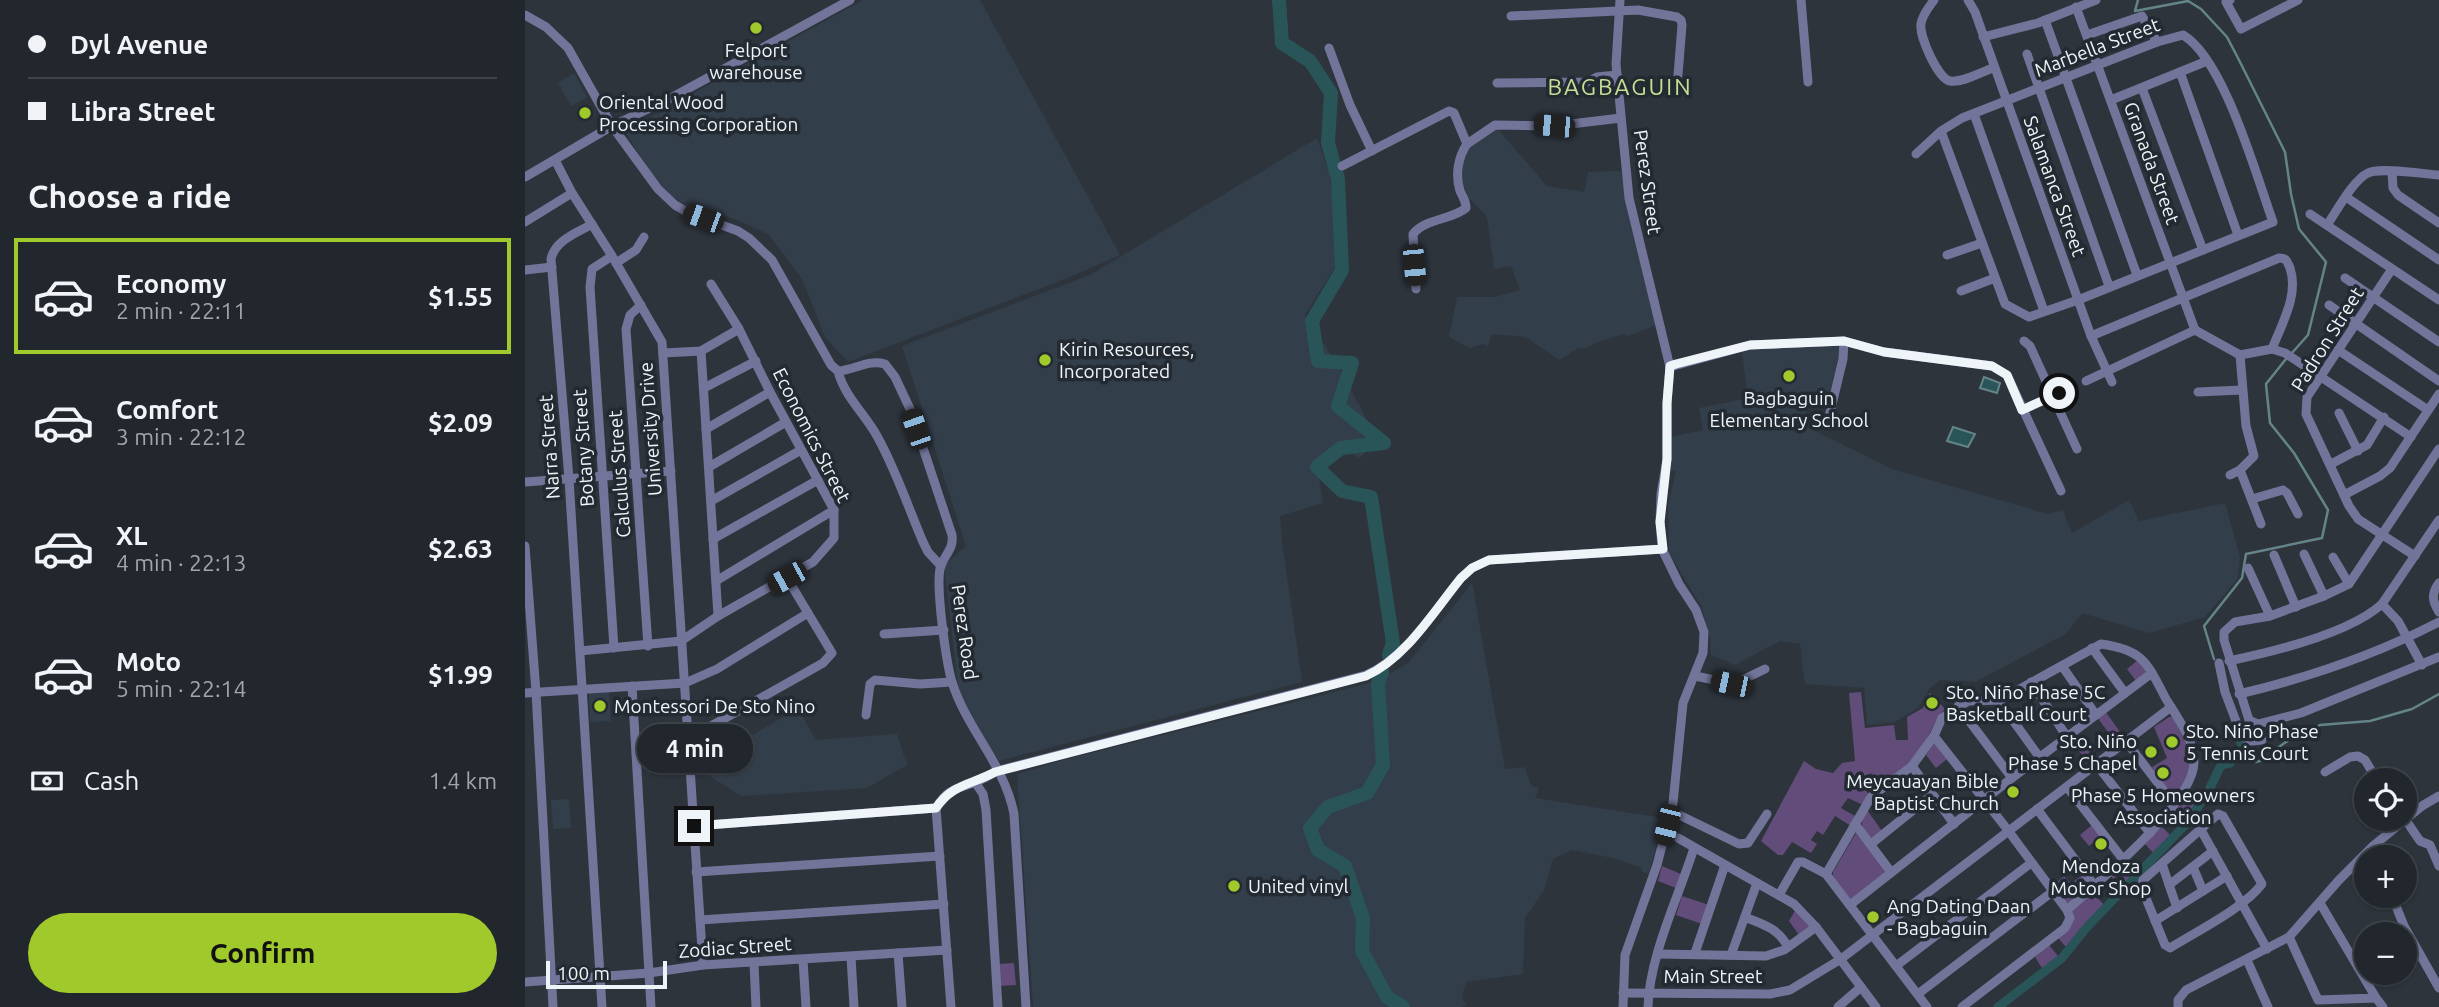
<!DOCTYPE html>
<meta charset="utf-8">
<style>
:root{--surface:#22272d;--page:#2e3339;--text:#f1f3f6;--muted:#a2a5aa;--line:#3f4449;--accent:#a0c92b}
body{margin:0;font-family:Ubuntu,sans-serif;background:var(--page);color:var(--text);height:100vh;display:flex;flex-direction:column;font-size:26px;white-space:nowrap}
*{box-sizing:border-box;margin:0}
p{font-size:23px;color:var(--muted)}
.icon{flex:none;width:38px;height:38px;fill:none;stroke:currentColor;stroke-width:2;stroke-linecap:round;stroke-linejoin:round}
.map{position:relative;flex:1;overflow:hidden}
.side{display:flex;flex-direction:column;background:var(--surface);width:525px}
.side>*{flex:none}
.hud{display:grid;align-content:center;height:154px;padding:0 28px;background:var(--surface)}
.fabs{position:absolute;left:1829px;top:768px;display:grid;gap:14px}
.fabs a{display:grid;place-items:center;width:63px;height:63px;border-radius:50%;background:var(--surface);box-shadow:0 2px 5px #0004,0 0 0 2px var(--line);font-size:35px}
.scale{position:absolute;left:21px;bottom:18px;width:121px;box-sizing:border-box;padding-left:7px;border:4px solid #eff4f9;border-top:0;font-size:19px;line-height:24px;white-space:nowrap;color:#eff4f9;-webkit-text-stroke:5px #232a32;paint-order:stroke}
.end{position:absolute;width:32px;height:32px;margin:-16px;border:9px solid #eff4f9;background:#111;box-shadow:0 0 0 4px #111}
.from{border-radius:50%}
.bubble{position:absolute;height:49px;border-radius:24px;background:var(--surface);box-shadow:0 2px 5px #0004,0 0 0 2px var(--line);font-size:23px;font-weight:700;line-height:49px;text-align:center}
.car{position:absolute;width:21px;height:42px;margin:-21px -10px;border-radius:9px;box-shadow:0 0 5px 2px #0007;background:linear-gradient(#222 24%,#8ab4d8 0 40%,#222 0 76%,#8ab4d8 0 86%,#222 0)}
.hud b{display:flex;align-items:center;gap:24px;height:66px;font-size:26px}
.hud b+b{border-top:2px solid var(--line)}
.hud i{width:18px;height:18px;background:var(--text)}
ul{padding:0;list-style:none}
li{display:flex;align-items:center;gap:21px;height:116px;margin:0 14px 10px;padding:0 14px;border:4px solid transparent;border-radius:0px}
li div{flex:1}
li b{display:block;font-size:26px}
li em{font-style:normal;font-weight:700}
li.selected{border-color:var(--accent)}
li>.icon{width:63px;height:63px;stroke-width:1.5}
h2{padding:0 28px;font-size:32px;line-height:84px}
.pay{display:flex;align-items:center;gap:18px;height:77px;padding:0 28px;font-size:26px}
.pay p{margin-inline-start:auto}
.primary-button{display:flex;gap:14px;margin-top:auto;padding:14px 28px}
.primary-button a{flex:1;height:80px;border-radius:42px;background:var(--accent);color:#111;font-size:28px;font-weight:700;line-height:80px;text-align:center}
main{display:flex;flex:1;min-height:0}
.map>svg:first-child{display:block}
</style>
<main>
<section class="side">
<div class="hud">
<b><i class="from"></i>Dyl Avenue</b>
<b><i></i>Libra Street</b>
</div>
<h2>Choose a ride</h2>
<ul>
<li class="selected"><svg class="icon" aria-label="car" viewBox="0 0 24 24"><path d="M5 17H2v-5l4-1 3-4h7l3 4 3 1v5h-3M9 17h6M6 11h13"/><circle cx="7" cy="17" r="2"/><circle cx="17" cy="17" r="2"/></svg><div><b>Economy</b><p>2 min · 22:11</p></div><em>$1.55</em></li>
<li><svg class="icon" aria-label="car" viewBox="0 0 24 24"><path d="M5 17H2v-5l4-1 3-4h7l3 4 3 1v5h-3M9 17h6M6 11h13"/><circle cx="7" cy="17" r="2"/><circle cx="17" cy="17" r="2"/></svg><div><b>Comfort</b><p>3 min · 22:12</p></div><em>$2.09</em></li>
<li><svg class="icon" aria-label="car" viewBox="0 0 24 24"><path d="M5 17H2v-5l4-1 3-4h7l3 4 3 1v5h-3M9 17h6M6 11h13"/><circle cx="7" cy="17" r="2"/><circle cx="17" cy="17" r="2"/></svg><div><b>XL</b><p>4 min · 22:13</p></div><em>$2.63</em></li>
<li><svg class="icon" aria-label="car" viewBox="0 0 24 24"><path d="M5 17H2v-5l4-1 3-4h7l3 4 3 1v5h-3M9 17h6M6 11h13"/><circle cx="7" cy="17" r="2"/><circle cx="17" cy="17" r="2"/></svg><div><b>Moto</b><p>5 min · 22:14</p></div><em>$1.99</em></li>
</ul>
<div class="pay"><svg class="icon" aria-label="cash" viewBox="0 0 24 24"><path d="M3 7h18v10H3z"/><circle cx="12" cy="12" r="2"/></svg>Cash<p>1.4 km</p></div>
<div class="primary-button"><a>Confirm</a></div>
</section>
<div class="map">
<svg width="1914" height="1007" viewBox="0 0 1914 1007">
<rect width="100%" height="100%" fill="#2d343c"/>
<!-- built -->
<g fill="#333e4b">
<path d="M338,0H455L595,255L545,277L323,362L300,337L277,279L243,234L207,218L163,207L143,193L122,168L100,131Z"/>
<path d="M49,73L62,97L46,106L33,83Z"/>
<path d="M972,128L1022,186L1059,192L1063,172L1096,171L1131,325L1103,336L1098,334L1070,343L1061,348H1053L1034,360L1001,337L967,334L963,346L958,344L945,348L924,337L932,297H970L995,290L986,266L969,269L962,217L936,190L938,157L947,143Z"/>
<path d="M792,138L805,176L816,257L780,315L814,367L852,439L835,458L816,448L792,466L798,503L755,516L758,548L777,682L474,761L435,701L419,566L441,546L377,346L565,275Z"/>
<path d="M1314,340L1315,356L1303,397L1229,398L1279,400L1284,428L1367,469L1523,514L1538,510L1547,533L1604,500L1614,521L1700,503L1715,557L1713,578L1680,617L1624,633L1557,613L1541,634L1450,682L1416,680L1405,688L1393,708L1370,722L1342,725L1339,688L1280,684L1275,644L1255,641L1210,665L1186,655L1185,637L1176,606L1144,553L1143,505L1151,470L1146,471V437L1178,430L1174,408L1223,398L1217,353L1224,346Z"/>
<path d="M947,583L980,769L1000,767L1006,786L1014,788L1010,798L1138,818L1124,874L1117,872V868L1088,858L1047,850L1028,859L1019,890L1000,918L998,974L941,982L937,997L941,1005L937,1007H886L866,994L842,950L844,921L826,864L795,847L792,824L801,813L841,798L854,786L861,756L857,678L883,663Z"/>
<path d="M848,682L854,766L833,794L802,803L780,826L787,851L818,867L835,920L834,956L862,1002L871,1007H508L492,774L542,759Z"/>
<path d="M84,690L86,721L65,722L64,691Z"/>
<path d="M273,708L291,740L372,734L382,765L342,788L216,796L172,768Z"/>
<path d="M44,799L46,828L28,829L26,800Z"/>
</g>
<!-- green -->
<g fill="#624c79">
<path d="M1613,660L1621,669L1620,675L1611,681L1602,669Z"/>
<path d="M1336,692L1340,728L1369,725L1371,740H1383L1382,717L1398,708L1405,693L1420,709C1412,716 1410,723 1405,733C1393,756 1377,774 1354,785L1346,773L1334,781L1343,793L1338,805L1323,798L1316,808L1330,816L1326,826L1310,816L1298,835L1292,831L1286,840L1292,844L1286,853L1267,842L1258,855H1253L1236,841L1279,761L1291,769L1308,773L1317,763L1330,761L1324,693Z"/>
<path d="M1580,711L1598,736L1591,743L1572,717Z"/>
<path d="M1644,717H1648C1655,734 1672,756 1663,775C1660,784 1653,792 1648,800L1627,767L1642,758L1629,727Z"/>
<path d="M1553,734L1570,759L1563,763L1546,740Z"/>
<path d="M1410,742L1422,759L1411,768L1401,755Z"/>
<path d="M1663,788L1683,798L1657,828L1647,820L1644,823L1641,819Z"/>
<path d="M1342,810L1357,831L1346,840C1336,827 1334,824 1342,810Z"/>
<path d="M1567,825L1576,836L1564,846L1555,835Z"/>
<path d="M1636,826L1646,836L1630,855L1620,844Z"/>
<path d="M1331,833L1361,870L1360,875L1327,901L1308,876V872Z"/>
<path d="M1601,859L1612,872L1601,882L1595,874L1588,879L1585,875Z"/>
<path d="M1137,866L1156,874L1151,888L1133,881Z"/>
<path d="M1558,875L1565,883L1542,905L1527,887L1539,876L1546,883Z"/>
<path d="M1157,896L1184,905L1177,924L1151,915Z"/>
<path d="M1563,896L1567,900L1571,896L1580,906L1542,948L1533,938L1545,911Z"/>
<path d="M1271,909L1287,926L1274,935L1264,921Z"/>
<path d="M1524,945L1533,956L1517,968L1510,957Z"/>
<path d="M489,963L491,985L474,986L473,964Z"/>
</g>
<!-- water -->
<g fill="#295558" stroke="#648588" stroke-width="2">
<path d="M1459,377L1475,383L1472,393L1455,388Z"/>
<path d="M1428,427L1450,434L1443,447L1422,441Z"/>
</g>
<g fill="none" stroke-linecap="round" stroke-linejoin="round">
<!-- stream -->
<g stroke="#648588" stroke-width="2.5">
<path d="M1613,0L1610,11L1663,1L1676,9L1702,37L1714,60L1760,152L1766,194L1774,229L1801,262L1783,335L1766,354"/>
<path d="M1689,659L1679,626L1717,578L1721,554L1797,538L1803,510L1769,453L1745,423L1741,384L1761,359"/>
<path d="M1717,758L1731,762L1744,758C1753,742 1763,747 1771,729L1786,730L1795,725L1845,721L1887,709L1914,694"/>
</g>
<!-- canal -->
<path stroke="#295558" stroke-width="9" d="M1473,1007L1537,958L1562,927L1663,822L1684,790L1696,765L1705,763L1713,754L1717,758L1718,748L1711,731"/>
<!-- river -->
<g stroke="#295558" stroke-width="14">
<path d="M754,0L757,43L785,61L806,93L803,143L813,179L817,270L787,321L793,361L827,363L813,406L859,443L816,448L792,467L817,491L846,497L868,643L864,655"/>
<path d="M857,672L853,683L858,765L842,793L803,807L785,828L793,850L820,866L838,918L837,951L862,997L878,1007"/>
</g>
<!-- minor -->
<g stroke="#727599" stroke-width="9">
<path d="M1095,0L1091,64L1104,198L1145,367L1142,403V459L1136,494L1135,522L1137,549L1154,584L1171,610L1179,632L1178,653L1158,703L1148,803L1132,865L1100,955L1098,1007"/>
<path d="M1276,0L1283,82"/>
<path d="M1409,0C1404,7 1397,15 1396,24C1394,36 1413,79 1425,81C1438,83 1456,72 1468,68"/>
<path d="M1443,0L1450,12L1566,336L1587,382"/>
<path d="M1705,0L1701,2L1716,29L1773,0"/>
<path d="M1551,7L1670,330"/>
<path d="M0,15L21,27L43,48L87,126L133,189L150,205L164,213L213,231L224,238L247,260L306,365L313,371C330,370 343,359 360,364L370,377L385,409L427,535C429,551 418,555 415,569C411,589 421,662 427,682C442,730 479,763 489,814L501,1007"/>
<path d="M986,16L1113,10L1152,17L1156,20L1157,25L1153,75"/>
<path d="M1520,20L1612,275"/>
<path d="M1562,35L1617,16L1632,42"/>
<path d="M1458,37L1513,23L1571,0"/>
<path d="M804,48L825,105L847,151"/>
<path d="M1502,54L1584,286"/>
<path d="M1655,72L1713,235"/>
<path d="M972,83L1062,82L1072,77L1092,75"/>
<path d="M1617,88L1678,250"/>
<path d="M1586,100L1682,61"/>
<path d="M1449,114L1519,311"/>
<path d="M1391,154L1416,131L1437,118L1632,42L1658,35C1699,59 1731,175 1748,222L1553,300L1504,317L1480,304L1416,131"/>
<path d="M30,160L47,193L87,256L137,342L178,965"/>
<path d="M817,166L924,111L929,113L942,144L970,125L1029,126L1096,118"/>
<path d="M1867,172L1868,188L1873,195L1914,223"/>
<path d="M0,177L87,126L144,99L325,0"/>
<path d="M1821,197L1914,260"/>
<path d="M1785,214L1914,300"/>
<path d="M0,222L47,193"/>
<path d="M67,224C52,233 30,240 26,259L44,479L77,1007"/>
<path d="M1802,225C1812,211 1828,180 1843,173C1854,167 1899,174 1914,175"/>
<path d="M1422,255L1457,243"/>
<path d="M87,256L67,269L65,287L89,648"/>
<path d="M91,263L111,250L119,237"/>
<path d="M1867,269L1782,397L1781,414L1824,506L1833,519L1890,556"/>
<path d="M0,270L27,267"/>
<path d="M1820,278L1914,342"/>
<path d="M891,289L888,234C901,218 927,220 941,208C941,200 938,198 935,191C930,175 933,157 942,144"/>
<path d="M1436,291L1470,278"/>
<path d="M116,305L105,315L101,329L123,646"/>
<path d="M1804,305L1914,381"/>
<path d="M1566,336L1754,258C1762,258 1762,261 1765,268C1774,295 1757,323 1747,349"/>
<path d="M1499,341L1505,346L1552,449"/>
<path d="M1813,350L1903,410"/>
<path d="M176,351L193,616"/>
<path d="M138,353L176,351L214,329"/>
<path d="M1715,355L1747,349L1760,353L1886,437"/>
<path d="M1145,367L1225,345L1319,341L1359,352L1467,366L1482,375L1536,491"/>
<path d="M313,371C319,396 340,414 352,436C371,470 383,507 398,542L403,552L416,566"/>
<path d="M1561,381L1670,330L1715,355"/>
<path d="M179,388L231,361"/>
<path d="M1673,392L1717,390"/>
<path d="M1497,410L1542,390"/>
<path d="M1814,413L1833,451"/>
<path d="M1303,421L1318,359L1319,341"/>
<path d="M181,429L245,392"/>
<path d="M1914,449L1824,584L1799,596L1745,616L1710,622L1699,632V640L1724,720L1733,724L1776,713L1914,657"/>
<path d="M1806,464L1842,445L1859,417"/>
<path d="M184,467L261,422"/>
<path d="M1715,470L1736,524"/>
<path d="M1705,475L1715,470L1729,456L1721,426L1715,355"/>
<path d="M0,482L146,471"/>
<path d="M1819,495L1855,476L1865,468L1914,394"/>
<path d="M1727,499L1758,490L1762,493L1773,514"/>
<path d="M186,501L276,450"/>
<path d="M188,539L293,480"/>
<path d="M0,546L11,692L28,1007"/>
<path d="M1779,554L1799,596"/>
<path d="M1749,555L1771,607"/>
<path d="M1808,557L1824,584"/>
<path d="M1723,568L1745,616"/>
<path d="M191,581L309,510"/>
<path d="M1914,583C1906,594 1907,601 1914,612"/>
<path d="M1857,604L1873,621L1897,665"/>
<path d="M359,634L419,630"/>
<path d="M1567,648L1600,693"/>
<path d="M55,651L156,641L193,616L288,562L309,538V510L245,392L214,329L186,284"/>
<path d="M1704,661C1747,652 1825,633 1857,604L1914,520"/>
<path d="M1694,663L1700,692L1717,737L1726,741L1737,740"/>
<path d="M1537,666L1571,715"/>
<path d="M1170,676L1209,684L1240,669"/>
<path d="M1506,682L1542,737"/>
<path d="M107,686L126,1007"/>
<path d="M0,693L160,683L192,669L283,613"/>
<path d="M1714,694C1782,678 1852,654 1914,622"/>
<path d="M1474,701L1515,758"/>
<path d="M1433,706L1487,778"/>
<path d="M341,715L345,684L350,680L395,684L427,682"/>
<path d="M1409,736L1482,829L1542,910L1545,918L1540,928L1437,1007"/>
<path d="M163,739L298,663L307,653L262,578"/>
<path d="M1600,740L1649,804"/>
<path d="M1571,764L1625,833"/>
<path d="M1387,766L1429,824"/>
<path d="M1800,772L1825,757L1833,756L1840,760L1852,780"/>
<path d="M450,782L458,794L461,810L473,1007"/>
<path d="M1542,787L1597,858"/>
<path d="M1512,809L1569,885"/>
<path d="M1146,811L1214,844L1223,843L1242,814"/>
<path d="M1693,814L1698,816L1737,884C1719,908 1672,931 1645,948L1640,945L1616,886L1618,880Z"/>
<path d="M1880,819L1895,841L1905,845L1914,866"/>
<path d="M1330,824L1366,872"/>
<path d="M169,826L411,808"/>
<path d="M1676,830L1742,949"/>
<path d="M1153,838L1269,904L1291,927L1351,1007"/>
<path d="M1346,844L1407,795"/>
<path d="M1637,864L1652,908"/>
<path d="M1668,867L1678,891"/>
<path d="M171,872L415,856"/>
<path d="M1301,874L1346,797L1387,766L1409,736L1417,718L1443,701L1475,700L1576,644C1619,650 1622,663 1641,699C1652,717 1669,740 1669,762C1670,802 1572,883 1542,910"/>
<path d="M1644,885L1688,851"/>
<path d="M1254,895L1273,862H1278L1301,874L1402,1007"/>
<path d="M1867,896L1879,926L1914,988"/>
<path d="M1325,905L1487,778L1627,673"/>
<path d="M1220,917C1239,925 1253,928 1263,947"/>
<path d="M175,920L419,904"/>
<path d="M1630,921L1702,876"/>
<path d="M1764,937L1793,1000L1851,998L1795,903"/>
<path d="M373,953L377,1007"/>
<path d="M1170,953L1200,865"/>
<path d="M1133,954L1241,956L1259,950L1291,927"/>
<path d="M1206,955L1232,883"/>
<path d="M326,957L329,1007"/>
<path d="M278,960L281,1007"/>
<path d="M1722,960L1743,1007"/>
<path d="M229,963L231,1007"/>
<path d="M1371,966L1506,863"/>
<path d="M0,982L124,973L178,965L422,950"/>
<path d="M1098,993L1245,994L1265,990L1316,959L1646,707"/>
<path d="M1393,994L1527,892"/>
<path d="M1851,998L1858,1007"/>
<path d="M426,1007L411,808C423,789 428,790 448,783C457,780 466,774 475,770L841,675C880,659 909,611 936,578L947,568L964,560L1137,549"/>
<path d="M1123,1007C1124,957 1154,896 1169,848"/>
<path d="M1313,1007L1336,987"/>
<path d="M1653,1007V1000L1661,990L1764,937L1814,880L1848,846L1897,806L1914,796"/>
</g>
</g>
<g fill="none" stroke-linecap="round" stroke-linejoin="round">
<!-- route -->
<path stroke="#eff4f9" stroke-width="9" d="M169,826L411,808C427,784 446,785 470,772L841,676C881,658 909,611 936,578L947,568L964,560L1138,549L1135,522L1142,459V403L1145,366L1151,364L1225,345L1319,341L1359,352L1467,366L1482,375L1497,410L1534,393"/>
</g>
<!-- markers -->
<g fill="#a0c92b" stroke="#232a32" stroke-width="2.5">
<circle cx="231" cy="28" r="7"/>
<circle cx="60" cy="113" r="7"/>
<circle cx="520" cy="360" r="7"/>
<circle cx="1264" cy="376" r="7"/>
<circle cx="1407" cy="703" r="7"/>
<circle cx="75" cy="706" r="7"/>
<circle cx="1647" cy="742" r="7"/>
<circle cx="1626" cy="752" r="7"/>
<circle cx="1638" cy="773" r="7"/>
<circle cx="1488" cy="792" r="7"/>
<circle cx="1576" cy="844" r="7"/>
<circle cx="709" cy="886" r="7"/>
<circle cx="1348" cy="917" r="7"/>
</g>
<g text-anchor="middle" stroke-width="7" stroke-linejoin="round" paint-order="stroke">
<!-- street labels -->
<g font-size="19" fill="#eff4f9" stroke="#232a32">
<text transform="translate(1572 47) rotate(-21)" y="7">Marbella Street</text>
<text transform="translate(1627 163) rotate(70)" y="7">Granada Street</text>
<text transform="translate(1123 182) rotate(82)" y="7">Perez Street</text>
<text transform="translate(1530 186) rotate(70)" y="7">Salamanca Street</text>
<text transform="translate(1802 339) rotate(-58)" y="7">Padron Street</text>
<text transform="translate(125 429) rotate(-94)" y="7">University Drive</text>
<text transform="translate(287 435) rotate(63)" y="7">Economics Street</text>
<text transform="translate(24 447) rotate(-94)" y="7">Narra Street</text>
<text transform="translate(58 448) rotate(-94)" y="7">Botany Street</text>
<text transform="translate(94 474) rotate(-94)" y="7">Calculus Street</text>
<text transform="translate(440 632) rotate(82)" y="7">Perez Road</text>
<text transform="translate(210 947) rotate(-4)" y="7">Zodiac Street</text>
<text x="1188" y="983">Main Street</text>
</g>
<!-- poi labels -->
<g font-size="19" fill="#eff4f9" stroke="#232a32" text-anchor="start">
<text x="231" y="57" text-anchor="middle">Felport<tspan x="231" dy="22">warehouse</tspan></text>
<text x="74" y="109">Oriental Wood<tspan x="74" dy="22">Processing Corporation</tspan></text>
<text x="534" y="356">Kirin Resources,<tspan x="534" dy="22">Incorporated</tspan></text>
<text x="1264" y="405" text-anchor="middle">Bagbaguin<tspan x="1264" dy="22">Elementary School</tspan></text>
<text x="1421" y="699">Sto. Niño Phase 5C<tspan x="1421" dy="22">Basketball Court</tspan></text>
<text x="89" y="713">Montessori De Sto Nino</text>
<text x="1661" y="738">Sto. Niño Phase<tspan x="1661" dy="22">5 Tennis Court</tspan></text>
<text x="1612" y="748" text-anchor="end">Sto. Niño<tspan x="1612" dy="22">Phase 5 Chapel</tspan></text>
<text x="1474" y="788" text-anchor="end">Meycauayan Bible<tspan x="1474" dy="22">Baptist Church</tspan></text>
<text x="1638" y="802" text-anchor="middle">Phase 5 Homeowners<tspan x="1638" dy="22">Association</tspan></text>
<text x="1576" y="873" text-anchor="middle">Mendoza<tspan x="1576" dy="22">Motor Shop</tspan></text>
<text x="723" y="893">United vinyl</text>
<text x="1362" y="913">Ang Dating Daan<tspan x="1362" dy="22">- Bagbaguin</tspan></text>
</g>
<!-- quarter labels -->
<g font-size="23" letter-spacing="2" fill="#c5df95" stroke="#232a32">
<text x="1095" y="95">BAGBAGUIN</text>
</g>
</g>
</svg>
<div class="fabs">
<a><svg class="icon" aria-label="locate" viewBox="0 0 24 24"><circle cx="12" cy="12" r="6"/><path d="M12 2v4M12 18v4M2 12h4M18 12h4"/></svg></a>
<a>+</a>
<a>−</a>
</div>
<div class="scale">100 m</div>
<i class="end from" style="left:1534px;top:393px"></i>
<i class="end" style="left:169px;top:826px"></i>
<div class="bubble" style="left:112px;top:724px;width:116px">4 min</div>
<i class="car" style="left:1029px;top:126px;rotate:275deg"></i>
<i class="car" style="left:178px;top:218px;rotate:290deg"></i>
<i class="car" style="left:889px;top:265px;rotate:175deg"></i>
<i class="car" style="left:391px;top:429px;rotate:341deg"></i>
<i class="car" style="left:262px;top:578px;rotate:241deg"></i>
<i class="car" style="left:1206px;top:684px;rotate:282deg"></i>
<i class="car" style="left:1142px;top:825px;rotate:194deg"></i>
</div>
</main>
